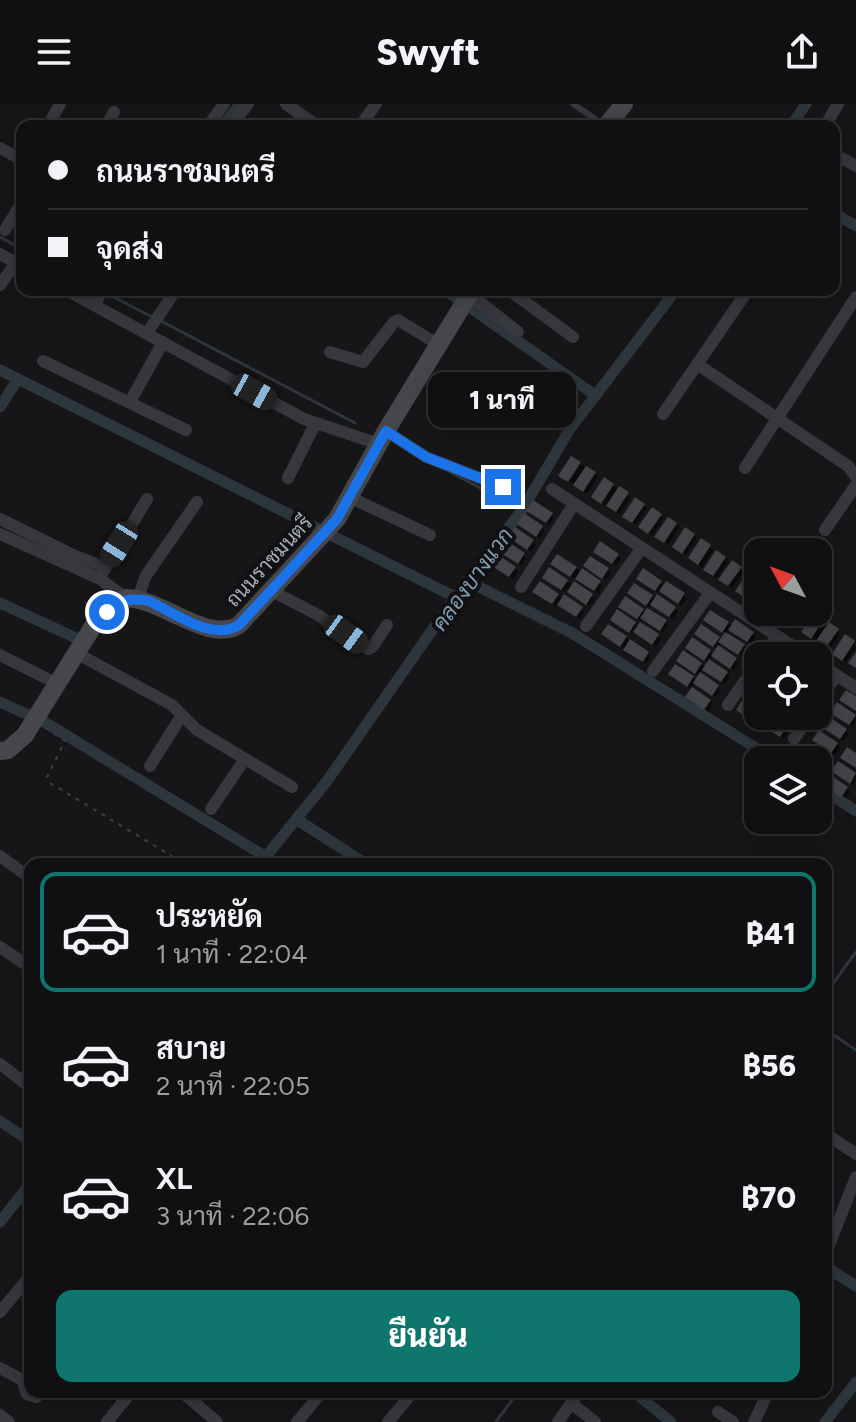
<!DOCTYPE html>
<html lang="th">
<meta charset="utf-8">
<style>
:root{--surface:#101012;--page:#1e1e20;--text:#f1f3f6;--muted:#9c9d9f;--line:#303032;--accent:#0f766e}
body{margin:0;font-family:Figtree,Sarabun,sans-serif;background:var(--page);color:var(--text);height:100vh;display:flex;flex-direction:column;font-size:30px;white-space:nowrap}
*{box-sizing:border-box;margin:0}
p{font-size:26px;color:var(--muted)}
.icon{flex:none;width:44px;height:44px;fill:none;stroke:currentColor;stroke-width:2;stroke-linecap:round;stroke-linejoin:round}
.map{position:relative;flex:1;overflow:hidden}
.panel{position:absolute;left:24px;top:754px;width:808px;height:540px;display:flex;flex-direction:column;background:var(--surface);border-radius:16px;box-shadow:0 4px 20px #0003,0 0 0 2px var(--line)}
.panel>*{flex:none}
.top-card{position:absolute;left:16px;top:16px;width:824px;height:176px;border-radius:16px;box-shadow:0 4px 20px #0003,0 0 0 2px var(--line);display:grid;align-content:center;height:176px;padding:0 32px;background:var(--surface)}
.needle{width:52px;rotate:311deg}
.buttons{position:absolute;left:744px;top:434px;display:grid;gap:16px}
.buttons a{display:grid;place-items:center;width:88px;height:88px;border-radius:16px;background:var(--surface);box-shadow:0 4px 20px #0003,0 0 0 2px var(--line);font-size:40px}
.end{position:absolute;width:36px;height:36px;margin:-18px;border:10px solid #1a73e8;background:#fff;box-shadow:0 0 0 4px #fff}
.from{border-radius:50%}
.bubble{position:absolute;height:56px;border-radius:16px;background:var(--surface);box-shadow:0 4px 20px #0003,0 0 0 2px var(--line);font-size:26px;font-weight:800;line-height:56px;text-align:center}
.car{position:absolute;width:24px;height:48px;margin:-24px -12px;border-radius:10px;box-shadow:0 0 6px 2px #0007;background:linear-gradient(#222 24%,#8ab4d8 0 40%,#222 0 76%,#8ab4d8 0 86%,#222 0)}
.top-card b{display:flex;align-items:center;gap:28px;height:76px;font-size:30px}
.top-card b+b{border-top:2px solid var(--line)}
.top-card i{width:20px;height:20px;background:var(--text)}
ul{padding:14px 0 0;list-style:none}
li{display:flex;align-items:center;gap:24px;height:120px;margin:0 16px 12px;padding:0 16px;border:4px solid transparent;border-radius:16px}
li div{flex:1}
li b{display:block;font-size:30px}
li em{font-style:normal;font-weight:800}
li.on{border-color:var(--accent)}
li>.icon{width:72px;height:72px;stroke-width:1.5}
.button{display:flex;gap:16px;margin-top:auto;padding:16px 32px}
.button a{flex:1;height:92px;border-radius:16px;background:var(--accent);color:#fff;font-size:32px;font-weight:800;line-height:92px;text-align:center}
header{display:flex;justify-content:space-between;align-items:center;height:104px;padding:0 32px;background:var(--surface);font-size:36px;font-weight:800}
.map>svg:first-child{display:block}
</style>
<header><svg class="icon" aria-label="menu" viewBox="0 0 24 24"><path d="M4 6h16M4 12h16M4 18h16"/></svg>Swyft<svg class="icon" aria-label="share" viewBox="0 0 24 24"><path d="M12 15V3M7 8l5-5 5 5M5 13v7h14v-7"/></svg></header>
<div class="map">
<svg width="856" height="1318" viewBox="0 0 856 1318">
<rect width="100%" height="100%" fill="#161618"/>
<!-- shadow -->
<g fill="#0007">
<path d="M572,354L598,373L587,390L564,374Z"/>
<path d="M605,376L631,393L620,410L607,399L605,401L597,396Z"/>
<path d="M636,396L647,404L636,421L628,416Z"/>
<path d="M532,410L551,411L554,414L549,421Z"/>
<path d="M660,411L664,415L652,431L644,426Z"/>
<path d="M525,412L545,427L540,434L523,423Z"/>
<path d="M668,416L679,424L668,441L660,435Z"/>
<path d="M516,426L536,440L531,448L514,436Z"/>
<path d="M686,426L697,434L686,451L678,446Z"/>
<path d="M601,440L621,454L616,462L599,450Z"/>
<path d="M710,443L713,446L702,463L694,457Z"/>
<path d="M504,450L523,451L526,454L521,461Z"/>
<path d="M725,454L728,457L717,474L708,469Z"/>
<path d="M556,463L576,464L603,482L598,489L575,472L574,475Z"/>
<path d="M495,464H515L518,467L513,475Z"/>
<path d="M740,464L744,467L732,484L724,479Z"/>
<path d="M589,465L608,466L611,469L606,476Z"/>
<path d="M644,467L665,482L684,491L687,494L682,502L661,487L659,489L642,478Z"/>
<path d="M749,470L758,476V482L749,495L741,490Z"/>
<path d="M547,477H566L595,495L590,502L566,485L565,488Z"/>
<path d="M538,490L557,491L585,508L580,515L558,499L556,502Z"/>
<path d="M632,492L652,493L678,507L673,515L652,500L650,503Z"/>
<path d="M626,495L646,509L665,518L668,521L663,529L643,514L641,517L624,506Z"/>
<path d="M770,508H787L781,516Z"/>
<path d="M792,508L808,509L797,526L789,520Z"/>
<path d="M823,517L840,530L829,546L806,531Z"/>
<path d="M615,519L635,520L639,524L641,520L661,535L656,543L635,527L633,530Z"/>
<path d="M709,519L728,520L756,532L751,540L730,525L726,530L747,545L742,552L721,539L718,544L739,559L734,566L713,551L709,557L730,572L725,580L703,564L700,569L721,586L716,593L695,578L691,584L673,573L693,574L697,578L700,572L681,560H701L705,565L709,559L691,547L710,548L714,551L718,545L700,533L702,523L722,536L726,530Z"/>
<path d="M606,533L626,534L651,552L646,560Z"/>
<path d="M854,539L856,543L846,558L838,553Z"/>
<path d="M691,596L710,597L713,600L708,608Z"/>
<path d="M742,609L764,612L767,615L768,613L789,627L784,635L761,618L759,620Z"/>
<path d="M836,611L855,612L856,618L853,623Z"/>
<path d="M776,612H794L796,615L792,622Z"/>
<path d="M826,626H846L849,630L844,637Z"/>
<path d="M818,639L837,640L840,643L835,651Z"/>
<path d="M828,655L831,659L826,666L818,661V656H811Z"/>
<path d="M838,659L856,671L854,682L836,670Z"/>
<path d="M828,684L847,685L850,688L845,695Z"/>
</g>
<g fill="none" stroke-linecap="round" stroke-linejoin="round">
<!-- stream -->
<g stroke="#2c363c" stroke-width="3">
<path d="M0,133L22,145"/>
<path d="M104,188L154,214"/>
<path d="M161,217L355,319"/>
<path d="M450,368L522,406"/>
<path d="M826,889L856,848"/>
<path d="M826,926L856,946"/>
<path d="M496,1318L518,1288"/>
</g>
<!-- canal -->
<g stroke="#2c363c" stroke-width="11">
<path d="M223,22L240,0"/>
<path d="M791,22L806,0"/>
<path d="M834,109L856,122"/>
<path d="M445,186L595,291"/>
<path d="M0,266L455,493"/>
<path d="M0,303L18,275"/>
<path d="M467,477L572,529L775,656"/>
<path d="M0,499L78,535"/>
<path d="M0,598L46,619L266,753"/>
<path d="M818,683L856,707"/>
<path d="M296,715L366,760"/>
<path d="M260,760L327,677L451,499L522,406L570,325L676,186"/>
<path d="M0,1017L30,1037"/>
<path d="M0,1118L30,1080"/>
<path d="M826,1163L856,1182"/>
<path d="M634,1288L671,1318"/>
<path d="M825,1318L856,1278"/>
</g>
</g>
<!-- building -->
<g fill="#424448">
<path d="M571,352L581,358L568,378L558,372Z"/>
<path d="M586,362L596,368L583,388L573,381Z"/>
<path d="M604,373L614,380L601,400L591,393Z"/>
<path d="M619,382L629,388L616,408L606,402Z"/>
<path d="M635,393L645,400L632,419L622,413Z"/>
<path d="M533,396L553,409L546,419L526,407Z"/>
<path d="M652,403L662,410L648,430L638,423Z"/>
<path d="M524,409L543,422L536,433L517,420Z"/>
<path d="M668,413L677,419L664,439L654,433Z"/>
<path d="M515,423L534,436L527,446L508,433Z"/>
<path d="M685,423L695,430L682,450L672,443Z"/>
<path d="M701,434L711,441L698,461L688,454Z"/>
<path d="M505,436L525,449L518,460L498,447Z"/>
<path d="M600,437L619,450L612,460L593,448Z"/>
<path d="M716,446L726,453L713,472L703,466Z"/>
<path d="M497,450L516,463L509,473L490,461Z"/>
<path d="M557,450L577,463L570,473L550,460Z"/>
<path d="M590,452L609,464L602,475L583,462Z"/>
<path d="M732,456L742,463L728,482L718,476Z"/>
<path d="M549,463L568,476L561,486L542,474Z"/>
<path d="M582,464L601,477L594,487L575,475Z"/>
<path d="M643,464L662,477L655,487L636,475Z"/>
<path d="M749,467L758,475L745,494L735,487Z"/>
<path d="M540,477L559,490L552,500L532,488Z"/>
<path d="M574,477L593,490L586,501L567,488Z"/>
<path d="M666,477L685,489L678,500L659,487Z"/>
<path d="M634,479L653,491L646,502L627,489Z"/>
<path d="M564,490L583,503L576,513L557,501Z"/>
<path d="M657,490L676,503L669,513L650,501Z"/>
<path d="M625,492L644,505L637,515L618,503Z"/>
<path d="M647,504L667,516L660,527L640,514Z"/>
<path d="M617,505L636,518L629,529L610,516Z"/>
<path d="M710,506L729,518L722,529L703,516Z"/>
<path d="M790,508H804L793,524L783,517Z"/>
<path d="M814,509L824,515L811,535L801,528Z"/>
<path d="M735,515L754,528L747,538L728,526Z"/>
<path d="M640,518L659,530L652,541L633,528Z"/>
<path d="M829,518L839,525L825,545L815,538Z"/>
<path d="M608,520L627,532L620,543L601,530Z"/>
<path d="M701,520L720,533L713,543L694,530Z"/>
<path d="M725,528L745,540L738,551L718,538Z"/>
<path d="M845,530L855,537L842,557L832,550Z"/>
<path d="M692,533L711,546L704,557L685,544Z"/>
<path d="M630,535L649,548L643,558L623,546Z"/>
<path d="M718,541L737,554L730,565L711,552Z"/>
<path d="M779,543L794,552H773Z"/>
<path d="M683,546L702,559L695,570L676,557Z"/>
<path d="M856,548V564L848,559Z"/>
<path d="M709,555L728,568L721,578L702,566Z"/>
<path d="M675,560L694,572L687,583L668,570Z"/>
<path d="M700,568L719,581L712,592L693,579Z"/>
<path d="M753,582L758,586V601L746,593Z"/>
<path d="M692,583L711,596L704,606L685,593Z"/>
<path d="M846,586L856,592V607L839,596Z"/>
<path d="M743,595L758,605L760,612L755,619L736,606Z"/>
<path d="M837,598L856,611L849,621L830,609Z"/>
<path d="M766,612L787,623L780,633L760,621Z"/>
<path d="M775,612H793L788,621Z"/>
<path d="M828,612L847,625L840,635L821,623Z"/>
<path d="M819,626L838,639L831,649L812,636Z"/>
<path d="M810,641L829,654L822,664L818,662V656H809L803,652Z"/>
<path d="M847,643L856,649V664L840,654Z"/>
<path d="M838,657L856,669L850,680L831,667Z"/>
<path d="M829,670L848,683L841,694L822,681Z"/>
</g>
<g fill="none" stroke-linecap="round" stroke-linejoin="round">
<!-- path -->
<path stroke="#3d3f44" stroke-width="2" stroke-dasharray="4 6" stroke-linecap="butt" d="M46,624L65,637L47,673L50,679L185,760"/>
<!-- lane -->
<path stroke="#37383d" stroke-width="6" d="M573,0L603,20"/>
<!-- street -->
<g stroke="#37383d" stroke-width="12">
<path d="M286,0L317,22"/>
<path d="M48,22L60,0"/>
<path d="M106,22L114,8"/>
<path d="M208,22L224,0"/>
<path d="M231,22L248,0"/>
<path d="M360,22L376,0"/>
<path d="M825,22L838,0"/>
<path d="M0,44L22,56"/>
<path d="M834,50L856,62"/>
<path d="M5,126L22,98"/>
<path d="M0,150L22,162"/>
<path d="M0,181L16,159"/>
<path d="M66,186L304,315L379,340"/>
<path d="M509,186L573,233"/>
<path d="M470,190L518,228"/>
<path d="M94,201L103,186"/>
<path d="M147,229L176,186"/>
<path d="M330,248L363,258L394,218L398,216L439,241"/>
<path d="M43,257L186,326"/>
<path d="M697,260L848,362L856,373"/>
<path d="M130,298L163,238"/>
<path d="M663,310L748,186"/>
<path d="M386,327L426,353L503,383"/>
<path d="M745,364L856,193"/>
<path d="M288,374L315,320"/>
<path d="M552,385L808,552"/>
<path d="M349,393L430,431"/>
<path d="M0,415L73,451L105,463"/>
<path d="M825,426L856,381"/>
<path d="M0,430L100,475L126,494"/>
<path d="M103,468L147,395"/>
<path d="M521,483L574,400"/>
<path d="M270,486L318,511L368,545L373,542L387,521"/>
<path d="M138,495L145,473L197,398"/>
<path d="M586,522L641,445"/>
<path d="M76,549L172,601L197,626L292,683"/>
<path d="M0,551L56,579"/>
<path d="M763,552L777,532"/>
<path d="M818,559L856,584"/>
<path d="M653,567L710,489"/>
<path d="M818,599L837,571"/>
<path d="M728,601L758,558"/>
<path d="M794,635L810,612"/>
<path d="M150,662L182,611"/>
<path d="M211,705L245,655"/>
<path d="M0,752L30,774"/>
<path d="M0,843L25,860"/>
<path d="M0,960L30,983"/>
<path d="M826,1030L856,1050"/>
<path d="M826,1149L856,1073"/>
<path d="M0,1208L30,1172"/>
<path d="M0,1264L26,1278"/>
<path d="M30,1274L24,1281L27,1290L36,1293L43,1288"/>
<path d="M182,1288L217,1318"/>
<path d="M571,1299L595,1318"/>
<path d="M718,1308L733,1318"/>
<path d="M0,1311L9,1318"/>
<path d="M107,1318L131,1288"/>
<path d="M297,1318L322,1288"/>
<path d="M388,1318L413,1288"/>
<path d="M558,1318L579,1288"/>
<path d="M754,1318L768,1288"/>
</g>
<!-- secondary -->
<g stroke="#45474d" stroke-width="18">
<path d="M606,22L624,0"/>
<path d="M0,647L8,646L25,631L92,524L107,508L126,494C163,495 208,540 239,521L337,415L386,327L472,186"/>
</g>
</g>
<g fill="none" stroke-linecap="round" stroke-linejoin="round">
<!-- route -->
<path stroke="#1a73e8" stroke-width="10" d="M107,508C123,496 130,493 149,497C175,509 212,538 239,521L337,415L386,327L426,353L503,383"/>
</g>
<g text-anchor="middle" stroke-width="8" stroke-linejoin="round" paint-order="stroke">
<!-- street labels -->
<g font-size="20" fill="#a8aeb8" stroke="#111113">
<text transform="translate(269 457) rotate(-47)" y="7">ถนนราชมนตรี</text>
</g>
<!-- water labels -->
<g font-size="22" font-style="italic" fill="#809db2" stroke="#111113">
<text transform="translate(472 475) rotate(-54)" y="8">คลองบางแวก</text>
</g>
</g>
</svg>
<div class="buttons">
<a><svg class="needle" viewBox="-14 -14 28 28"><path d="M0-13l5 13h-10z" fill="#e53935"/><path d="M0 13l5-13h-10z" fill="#9c9d9f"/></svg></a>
<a><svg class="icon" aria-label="locate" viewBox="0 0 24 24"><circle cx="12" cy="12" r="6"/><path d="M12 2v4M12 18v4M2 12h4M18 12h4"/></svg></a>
<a><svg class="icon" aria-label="layers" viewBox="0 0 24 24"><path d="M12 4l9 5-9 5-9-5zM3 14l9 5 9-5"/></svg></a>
</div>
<i class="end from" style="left:107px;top:508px"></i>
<i class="end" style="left:503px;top:383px"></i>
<div class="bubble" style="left:428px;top:268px;width:148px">1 นาที</div>
<i class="car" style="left:254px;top:288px;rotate:119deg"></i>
<i class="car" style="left:119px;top:440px;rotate:212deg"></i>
<i class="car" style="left:346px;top:530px;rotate:126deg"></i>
<div class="top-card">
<b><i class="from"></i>ถนนราชมนตรี</b>
<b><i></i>จุดส่ง</b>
</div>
<section class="panel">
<ul>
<li class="on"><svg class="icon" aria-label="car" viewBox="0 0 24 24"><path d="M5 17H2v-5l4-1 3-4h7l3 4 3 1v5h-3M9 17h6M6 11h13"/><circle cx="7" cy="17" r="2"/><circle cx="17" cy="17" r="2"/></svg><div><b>ประหยัด</b><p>1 นาที · 22:04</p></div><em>฿41</em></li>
<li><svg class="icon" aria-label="car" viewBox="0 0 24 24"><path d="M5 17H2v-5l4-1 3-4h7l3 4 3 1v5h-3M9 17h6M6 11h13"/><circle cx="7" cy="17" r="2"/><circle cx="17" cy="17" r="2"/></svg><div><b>สบาย</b><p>2 นาที · 22:05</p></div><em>฿56</em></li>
<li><svg class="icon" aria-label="car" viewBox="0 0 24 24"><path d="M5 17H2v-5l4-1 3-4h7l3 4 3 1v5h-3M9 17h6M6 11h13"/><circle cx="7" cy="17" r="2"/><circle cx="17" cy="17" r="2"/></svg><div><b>XL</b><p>3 นาที · 22:06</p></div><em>฿70</em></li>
</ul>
<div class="button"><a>ยืนยัน</a></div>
</section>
</div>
